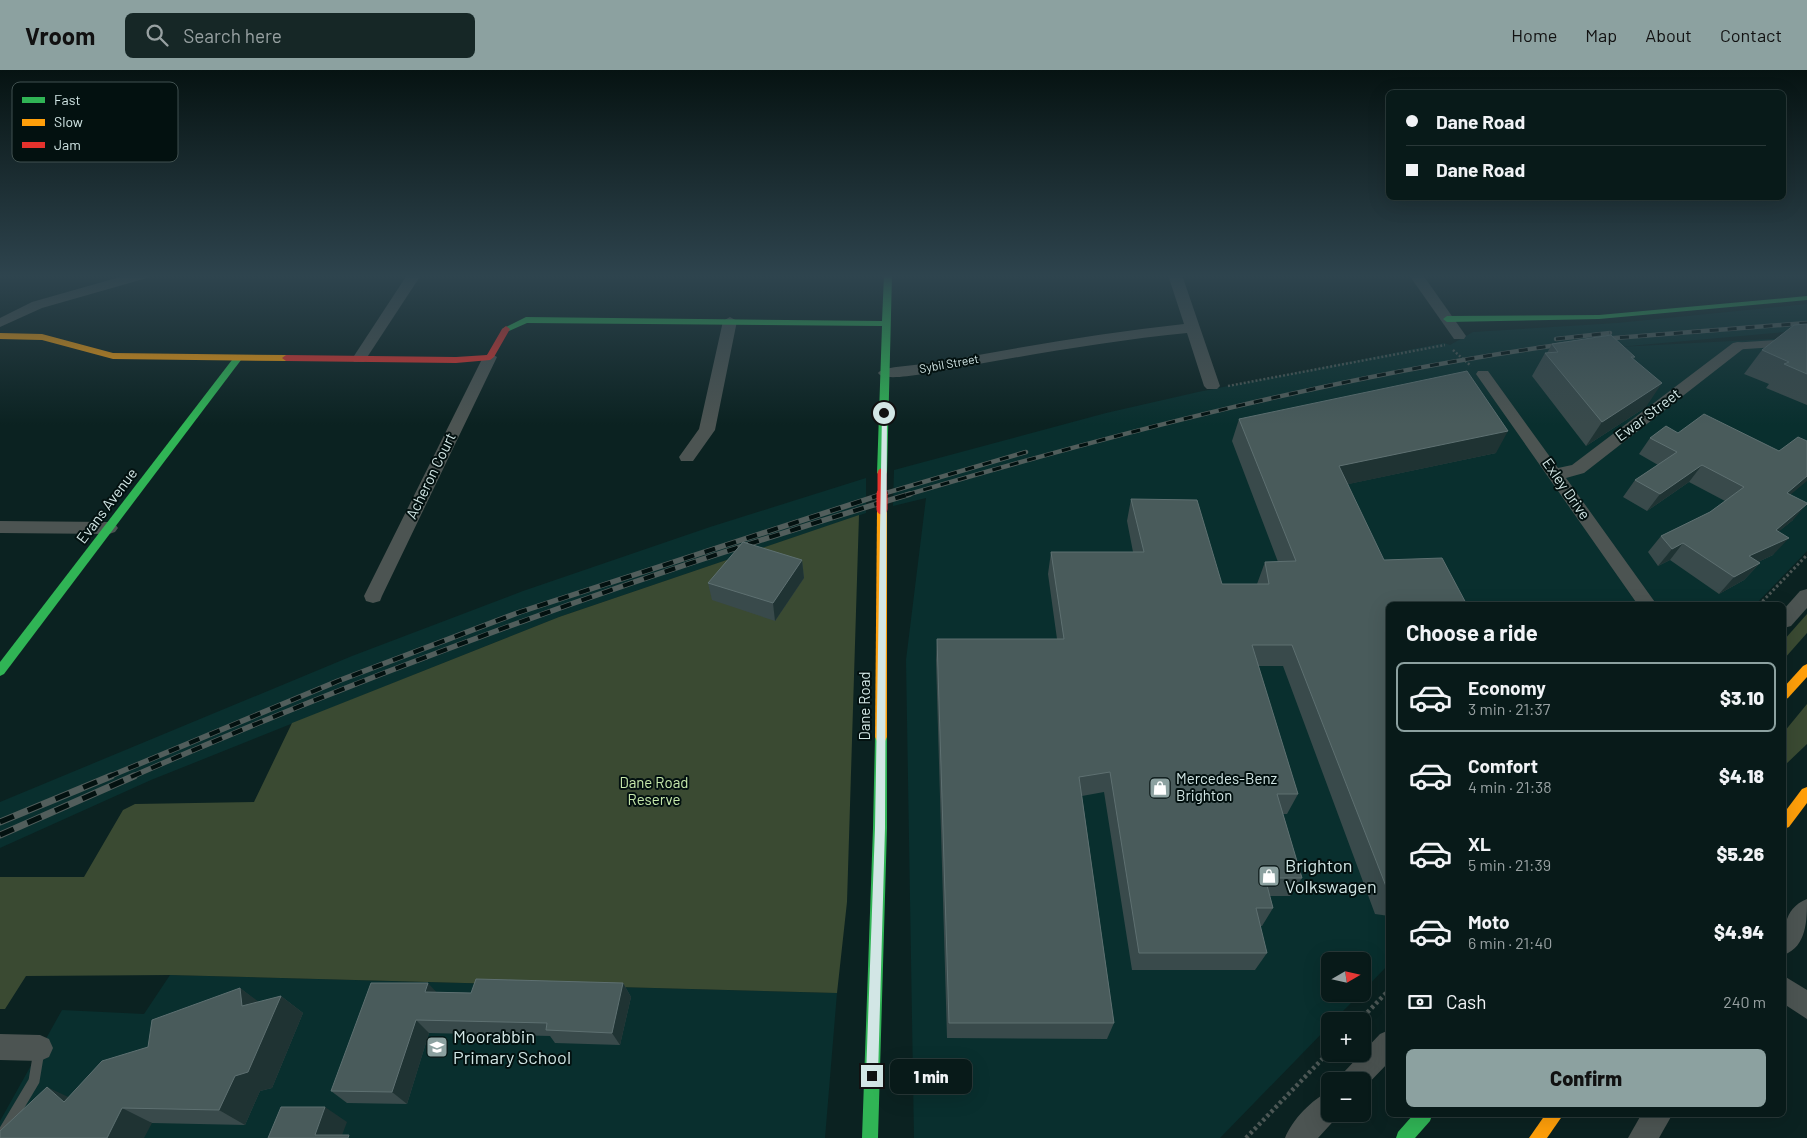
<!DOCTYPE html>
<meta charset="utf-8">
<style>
:root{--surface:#081a19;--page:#162726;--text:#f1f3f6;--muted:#98a1a2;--line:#293838;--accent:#8ca1a0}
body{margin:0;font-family:Barlow,sans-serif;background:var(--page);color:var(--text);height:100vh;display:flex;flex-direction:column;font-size:19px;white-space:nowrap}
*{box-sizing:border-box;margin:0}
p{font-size:16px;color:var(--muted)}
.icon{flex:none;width:28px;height:28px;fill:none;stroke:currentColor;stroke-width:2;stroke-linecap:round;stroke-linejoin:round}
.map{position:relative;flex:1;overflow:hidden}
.sheet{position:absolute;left:1386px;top:532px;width:400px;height:515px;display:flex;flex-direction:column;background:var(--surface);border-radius:8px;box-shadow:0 5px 20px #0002,0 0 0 1px var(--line)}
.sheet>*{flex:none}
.banner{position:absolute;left:1386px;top:20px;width:400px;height:110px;border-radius:8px;box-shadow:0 5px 20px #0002,0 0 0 1px var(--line);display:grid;align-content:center;height:110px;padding:0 20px;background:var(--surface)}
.needle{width:32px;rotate:81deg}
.controls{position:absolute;left:1321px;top:882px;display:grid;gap:10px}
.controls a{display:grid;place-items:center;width:50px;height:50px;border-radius:8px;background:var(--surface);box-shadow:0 5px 20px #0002,0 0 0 1px var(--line);font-size:25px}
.end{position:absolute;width:22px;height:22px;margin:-11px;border:6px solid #d2e6e5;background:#111;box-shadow:0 0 0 2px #111}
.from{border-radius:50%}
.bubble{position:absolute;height:35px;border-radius:8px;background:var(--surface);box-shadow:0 5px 20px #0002,0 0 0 1px var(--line);font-size:16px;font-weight:800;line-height:35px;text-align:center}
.banner b{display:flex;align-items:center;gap:18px;height:48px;font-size:19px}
.banner b+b{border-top:1px solid var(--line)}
.banner i{width:12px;height:12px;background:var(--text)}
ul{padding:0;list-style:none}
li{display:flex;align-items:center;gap:15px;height:70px;margin:0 10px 8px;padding:0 10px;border:2px solid transparent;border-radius:8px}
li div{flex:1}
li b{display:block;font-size:19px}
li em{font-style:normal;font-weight:800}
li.current{border-color:var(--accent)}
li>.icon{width:45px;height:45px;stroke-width:1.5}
h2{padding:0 20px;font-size:22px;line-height:60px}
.pay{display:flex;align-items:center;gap:12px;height:55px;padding:0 20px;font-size:19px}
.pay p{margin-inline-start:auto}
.action{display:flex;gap:10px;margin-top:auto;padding:10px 20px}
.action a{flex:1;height:58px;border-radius:8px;background:var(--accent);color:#111;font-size:20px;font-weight:800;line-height:58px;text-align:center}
header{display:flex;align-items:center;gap:30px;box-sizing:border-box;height:70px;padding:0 25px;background:var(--accent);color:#111}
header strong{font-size:24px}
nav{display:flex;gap:28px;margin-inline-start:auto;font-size:18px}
.search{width:350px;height:45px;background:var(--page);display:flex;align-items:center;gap:12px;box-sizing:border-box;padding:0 18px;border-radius:8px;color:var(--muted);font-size:19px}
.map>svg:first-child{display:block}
</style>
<header>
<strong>Vroom</strong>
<div class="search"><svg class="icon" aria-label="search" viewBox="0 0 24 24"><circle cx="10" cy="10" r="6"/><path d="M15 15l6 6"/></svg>Search here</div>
<nav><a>Home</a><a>Map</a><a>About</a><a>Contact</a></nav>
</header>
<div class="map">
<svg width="1807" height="1068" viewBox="0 0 1807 1068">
<rect width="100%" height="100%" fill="#0b2221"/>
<!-- built -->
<g fill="#092f2e">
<path d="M1807,234V260L1618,277L1807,267V481L1755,535H1389V894L1363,921L1362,891H1330V924H1360L1333,951H1330V955L1220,1068H914L906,590L926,428L893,436L894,400L1106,343L1198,322L1444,273L1450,275L1473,262L1617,253Z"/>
<path d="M866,408V443L559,547L151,710L0,778V732L352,586L523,521L710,457Z"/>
<path d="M170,905L837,923L825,1068H0V1051L62,940L144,944Z"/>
</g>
<!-- green -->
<g fill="#3a4a32">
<path d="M859,445L847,832L837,923L170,905L26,906L5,939H0V807H84L123,740L135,734L254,732L292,653L559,547Z"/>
<path d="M1807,544V563L1784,589V570Z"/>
<path d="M1807,634V674L1784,696V662Z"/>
</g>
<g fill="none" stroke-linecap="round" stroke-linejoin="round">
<!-- path-far2 -->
<g stroke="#4c5755" stroke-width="2.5" stroke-dasharray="2 2" stroke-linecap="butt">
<path d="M1453,280L1471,296"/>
<path d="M1228,316L1445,275"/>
</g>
<!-- path-far1 -->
<path stroke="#4c5755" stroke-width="3" stroke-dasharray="2.5 2.5" stroke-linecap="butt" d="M1759,535L1807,485"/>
<!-- path -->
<g stroke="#4c5755" stroke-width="4.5" stroke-dasharray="3 3" stroke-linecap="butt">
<path d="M1359,951L1389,920"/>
<path d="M1246,1068L1330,981"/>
</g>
<!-- lane-far1 -->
<path stroke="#4c5452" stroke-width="7" d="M1738,276L1782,273"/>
<!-- lane -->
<path stroke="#4c5452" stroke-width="11" d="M0,1068L34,1011L39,981"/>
<!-- street -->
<g fill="#4c5452" fill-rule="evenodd">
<path d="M127,205H149L147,208L42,238L0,257V248L32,232Z"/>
<path d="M407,205H421L364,292H354L352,289Z"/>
<path d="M1168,205H1182L1220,316L1217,319H1207L1204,316L1187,263C1105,271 1025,286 944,300C932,302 884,313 878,303C882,296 922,295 933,293C1016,278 1100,263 1184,254Z"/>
<path d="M1409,205H1423L1466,266L1464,269H1454Z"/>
<path d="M730,247L737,251L715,360L693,391H681L679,387L699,359L723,251Z"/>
<path d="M1738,272L1743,273L1745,276L1743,279L1584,403L1566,408L1657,535H1638L1476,304L1478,301H1488L1558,398L1572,395L1733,273Z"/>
<path d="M490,283L497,287L382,526L380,531L373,533L366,531L364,526L483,287Z"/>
<path d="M0,451L109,452L115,454L118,458L115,462L109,464L0,463Z"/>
<path d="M1807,519V538L1791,556L1784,558V539L1800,521Z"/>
<path d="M1807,829C1807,850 1807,876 1784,885C1784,862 1782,839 1807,829Z"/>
<path d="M1784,906L1807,920V949L1784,934Z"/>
<path d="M1389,960V992L1362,1020V1011H1340L1344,1002L1380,964Z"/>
<path d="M0,964L40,965L49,969L53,978L49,987L40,991L0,990Z"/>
<path d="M1330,1021V1044H1340L1318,1068H1285C1292,1050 1312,1029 1330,1021Z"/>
<path d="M1641,1045H1672L1659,1068H1628Z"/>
</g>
<!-- fast -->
<g fill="#30b455" fill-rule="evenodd">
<path d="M884,205H892L887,403L882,406L877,403L882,256L527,253L509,261H503L502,259L526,247L882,251Z"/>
<path d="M1807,226V230L1599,249L1447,252L1443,249L1447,246L1599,245Z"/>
<path d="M238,285L241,286V290L4,604L0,606V592L235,286Z"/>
<path d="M881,662L885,663L887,667V758L878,1068H862L873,758L875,667L877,663Z"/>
<path d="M1413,1045H1432L1430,1051L1415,1068H1396L1398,1062Z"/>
</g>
<!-- slow -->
<g fill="#ff9f0a" fill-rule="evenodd">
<path d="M0,263L42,264L113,283L286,285L290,288L286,291L113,289L42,270L0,269Z"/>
<path d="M882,436L887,439V667L885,671L881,672L877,671L875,667L877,439Z"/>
<path d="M1807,594V607L1788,628L1784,630V617L1803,596Z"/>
<path d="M1807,717V733L1789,757L1784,759V743L1802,719Z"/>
<path d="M1545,1045H1563L1547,1068H1529Z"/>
</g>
<!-- jam -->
<path fill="#e5322d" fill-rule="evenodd" d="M506,256L510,259L494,287L490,290L456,293L286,291L282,288L286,285L456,287L487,285L502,259Z"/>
<!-- rail-far2 casing -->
<g stroke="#525e5c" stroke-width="4.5">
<g id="rail-far2">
<path d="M1556,269L1610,263"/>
<path d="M1602,269L1807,253"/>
<path d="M879,425L1026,382"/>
<path d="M906,425C1123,361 1341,305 1565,274"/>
</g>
</g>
<!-- rail-far1 casing -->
<g stroke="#525e5c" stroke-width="5.5">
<g id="rail-far1">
<path d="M108,707L338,611L520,542L883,424"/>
<path d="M131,707C385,596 645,503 910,424"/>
</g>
</g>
<!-- rail casing -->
<g stroke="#525e5c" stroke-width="7">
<g id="rail">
<path d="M0,752L111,706"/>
<path d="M0,765L134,706"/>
</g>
</g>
<!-- rail-far2 -->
<use href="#rail-far2" stroke="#031110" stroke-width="3" stroke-dasharray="9" stroke-linecap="butt"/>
<!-- rail-far1 -->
<use href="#rail-far1" stroke="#031110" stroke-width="4" stroke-dasharray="11" stroke-linecap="butt"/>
<!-- rail -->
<use href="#rail" stroke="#031110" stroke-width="5" stroke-dasharray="15" stroke-linecap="butt"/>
<!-- jam-bridge-far1 -->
<path stroke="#e5322d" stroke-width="9" d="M882,403V425"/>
<!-- jam-bridge -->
<path stroke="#e5322d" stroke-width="11" d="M882,424V439"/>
</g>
<!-- wall -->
<g fill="#394a4b">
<path d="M1807,254V335L1766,318L1769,314L1744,304L1762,280Z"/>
<path d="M1552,274L1635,287L1633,289L1646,337L1586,376L1532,306L1545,283H1547Z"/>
<path d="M1239,349L1496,383L1348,414L1389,535V846L1375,844L1283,596H1258L1298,724L1287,744H1283L1302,808L1290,826H1270L1273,838L1262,856H1260L1267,883L1255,900H1132L1104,722L1082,726L1114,953L1107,969L947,968L936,590L937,569H1057L1048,504L1051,482H1133L1127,451L1131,429L1222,514H1257L1265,492H1278L1232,371Z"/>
<path d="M1650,368L1791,424L1793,450L1779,461L1773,485L1758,492L1760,493L1744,510L1719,524L1670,490L1658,496L1648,482L1661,466L1710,442L1725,431L1689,412L1647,441L1623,427L1635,410L1658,395L1639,384Z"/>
<path d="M802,490L804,508L775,551L712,530L708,513Z"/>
<path d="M623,913L631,927L620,975L555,973L550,966L429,963L407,1034L347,1033L331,1021L436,922L471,923Z"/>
<path d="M240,918L258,932L281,926L303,943L272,1018L260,1021L245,1055L152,1053L69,1027L148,977Z"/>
</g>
<!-- shaded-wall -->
<g fill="#1f3333">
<path d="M1662,313L1646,337L1586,376L1602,352Z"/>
<path d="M1508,361L1496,383L1330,418L1339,396Z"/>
<path d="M1702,395L1689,412L1647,441L1660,424Z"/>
<path d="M1807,406V411L1773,439L1787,423Z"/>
<path d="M1807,434L1793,450L1761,476L1776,460Z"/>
<path d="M1789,468L1773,485L1734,503L1749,486Z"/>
<path d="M1683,473L1670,490L1658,496L1672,479Z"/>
<path d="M802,490L804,508L775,551L773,533Z"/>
<path d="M1760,493L1744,510L1719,524L1734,507Z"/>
<path d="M428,913L441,927L425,922Z"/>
<path d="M623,913L631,927L620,975L612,963Z"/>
<path d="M240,918L263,935L242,936Z"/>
<path d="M281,926L303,943L272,1018L260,1021L245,1055L219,1040L235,1006Z"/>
<path d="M416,950L429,963L407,1034L392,1022Z"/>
<path d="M47,1017L79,1032H64Z"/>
<path d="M325,1037L347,1052L341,1068L315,1065Z"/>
<path d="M122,1038L152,1053L144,1068H107Z"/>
</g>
<!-- building -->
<g fill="#495b5b" stroke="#5e7071">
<path d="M1807,254V304L1784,294L1789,292L1762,280L1794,255Z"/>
<path d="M1611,265L1635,287H1631L1662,313L1602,352L1545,283L1558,282L1552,274Z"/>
<path d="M1467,301L1508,361L1339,396L1384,490L1442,488L1467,535H1389V824L1292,575H1252L1298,724H1277L1302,808H1265L1273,838H1256L1267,883H1139L1110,702L1079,707L1114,953H949L937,569H1064L1051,482H1144L1131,429L1197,430L1222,514H1269L1265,492L1296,491L1239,349Z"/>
<path d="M1704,344L1779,381L1798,367L1807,371V406L1787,423L1807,433V434L1776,460L1789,468L1749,486L1760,493L1734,507L1683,473L1672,479L1661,466L1710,442L1744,417L1702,395L1660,424L1635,410L1677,382L1650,368L1666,356L1678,363Z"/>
<path d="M743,472L802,490L773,533L708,513Z"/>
<path d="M476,909L623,913L612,963L546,960L547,953L416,950L392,1022L331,1021L371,913H428L425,922L471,923Z"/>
<path d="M240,918L242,936L281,926L248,1002L235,1006L219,1040L122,1038L107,1068H0V1061L47,1017L64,1032L102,991L148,977L152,950Z"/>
<path d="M281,1037H325L315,1065H349L348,1068H268Z"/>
</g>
<!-- sky -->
<linearGradient id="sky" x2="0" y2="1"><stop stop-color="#061312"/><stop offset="0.58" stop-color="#2e444e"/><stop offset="1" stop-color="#2e444e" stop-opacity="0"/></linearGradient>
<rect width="1807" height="355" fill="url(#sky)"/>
<!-- route -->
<path fill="#d2e6e5" d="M882,342L887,343L885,758L878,1006L872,1012L866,1006L875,758Z"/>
<!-- icons -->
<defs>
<g id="shop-square" transform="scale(1.125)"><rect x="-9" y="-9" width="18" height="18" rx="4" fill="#8ca1a0" stroke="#031110"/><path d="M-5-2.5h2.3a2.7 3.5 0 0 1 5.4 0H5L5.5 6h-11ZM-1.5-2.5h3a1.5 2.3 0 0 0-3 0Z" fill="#fff"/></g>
<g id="school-square" transform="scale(1.125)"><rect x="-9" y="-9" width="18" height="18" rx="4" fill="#8ca1a0" stroke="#031110"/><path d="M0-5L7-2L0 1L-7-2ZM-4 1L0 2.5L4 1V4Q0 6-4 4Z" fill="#fff"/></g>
</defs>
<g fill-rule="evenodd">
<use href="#shop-square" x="1160" y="718"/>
<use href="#shop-square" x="1269" y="806"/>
<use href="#school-square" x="437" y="977"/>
</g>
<g text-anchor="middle" stroke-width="4" stroke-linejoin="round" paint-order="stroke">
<!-- far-street labels -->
<g font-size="12" fill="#d2e6e5" stroke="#031110">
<text transform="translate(949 294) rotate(-10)" y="4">Sybil Street</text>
</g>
<!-- street labels -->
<g font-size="15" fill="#d2e6e5" stroke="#031110">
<text transform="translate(1648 345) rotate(-37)" y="5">Ewar Street</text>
<text transform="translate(431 406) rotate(-64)" y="5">Acheron Court</text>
<text transform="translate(1566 419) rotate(55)" y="5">Exley Drive</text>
<text transform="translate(107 436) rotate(-53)" y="5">Evans Avenue</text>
<text transform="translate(865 636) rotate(-90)" y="5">Dane Road</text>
</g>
<!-- poi labels -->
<g font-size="15" fill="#d2e6e5" stroke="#031110" text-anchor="start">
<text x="1176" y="714">Mercedes-Benz<tspan x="1176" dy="17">Brighton</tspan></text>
</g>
<!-- park labels -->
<g font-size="15" fill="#c7eaac" stroke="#031110">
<text x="654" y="718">Dane Road<tspan x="654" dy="17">Reserve</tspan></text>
</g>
<!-- near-poi labels -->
<g font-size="18" fill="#d2e6e5" stroke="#031110" text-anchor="start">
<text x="1285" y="802">Brighton<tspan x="1285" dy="21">Volkswagen</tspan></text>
<text x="453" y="973">Moorabbin<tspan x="453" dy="21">Primary School</tspan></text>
</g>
</g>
<!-- legend -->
<rect x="12" y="12" width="166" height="80" rx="8" fill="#031110" stroke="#415150" stroke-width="1"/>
<rect x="22" y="27" width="23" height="6" fill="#30b455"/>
<rect x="22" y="49" width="23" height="7" fill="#ff9f0a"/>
<rect x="22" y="72" width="23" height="6" fill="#e5322d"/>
<g font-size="14" fill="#d2e6e5">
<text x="54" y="35">Fast</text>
<text x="54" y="57">Slow</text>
<text x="54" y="80">Jam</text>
</g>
</svg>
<div class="controls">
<a><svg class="needle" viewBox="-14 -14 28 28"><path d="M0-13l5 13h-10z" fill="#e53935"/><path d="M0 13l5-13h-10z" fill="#98a1a2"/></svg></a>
<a>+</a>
<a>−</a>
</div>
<i class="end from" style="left:884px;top:343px"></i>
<i class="end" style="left:872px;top:1006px"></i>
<div class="bubble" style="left:890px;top:989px;width:82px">1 min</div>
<div class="banner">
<b><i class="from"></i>Dane Road</b>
<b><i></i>Dane Road</b>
</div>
<section class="sheet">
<h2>Choose a ride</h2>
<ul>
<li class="current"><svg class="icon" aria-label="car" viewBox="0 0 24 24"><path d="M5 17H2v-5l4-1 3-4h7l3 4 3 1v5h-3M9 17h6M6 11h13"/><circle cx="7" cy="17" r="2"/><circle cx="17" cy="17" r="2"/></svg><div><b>Economy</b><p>3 min · 21:37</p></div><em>$3.10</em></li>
<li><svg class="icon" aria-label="car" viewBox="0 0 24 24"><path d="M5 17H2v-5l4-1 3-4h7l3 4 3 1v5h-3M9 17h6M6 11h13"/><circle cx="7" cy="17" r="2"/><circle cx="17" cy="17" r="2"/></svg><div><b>Comfort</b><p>4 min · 21:38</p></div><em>$4.18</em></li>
<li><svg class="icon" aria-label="car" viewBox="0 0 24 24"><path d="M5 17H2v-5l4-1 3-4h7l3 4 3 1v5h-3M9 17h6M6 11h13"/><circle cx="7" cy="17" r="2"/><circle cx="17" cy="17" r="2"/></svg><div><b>XL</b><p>5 min · 21:39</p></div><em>$5.26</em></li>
<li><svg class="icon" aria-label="car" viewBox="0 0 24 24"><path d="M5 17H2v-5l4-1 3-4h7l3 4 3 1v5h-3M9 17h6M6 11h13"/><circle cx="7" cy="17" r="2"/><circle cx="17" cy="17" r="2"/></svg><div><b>Moto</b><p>6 min · 21:40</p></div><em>$4.94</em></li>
</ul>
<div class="pay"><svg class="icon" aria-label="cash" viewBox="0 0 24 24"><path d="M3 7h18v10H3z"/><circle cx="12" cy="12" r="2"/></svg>Cash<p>240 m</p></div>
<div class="action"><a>Confirm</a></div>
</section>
</div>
